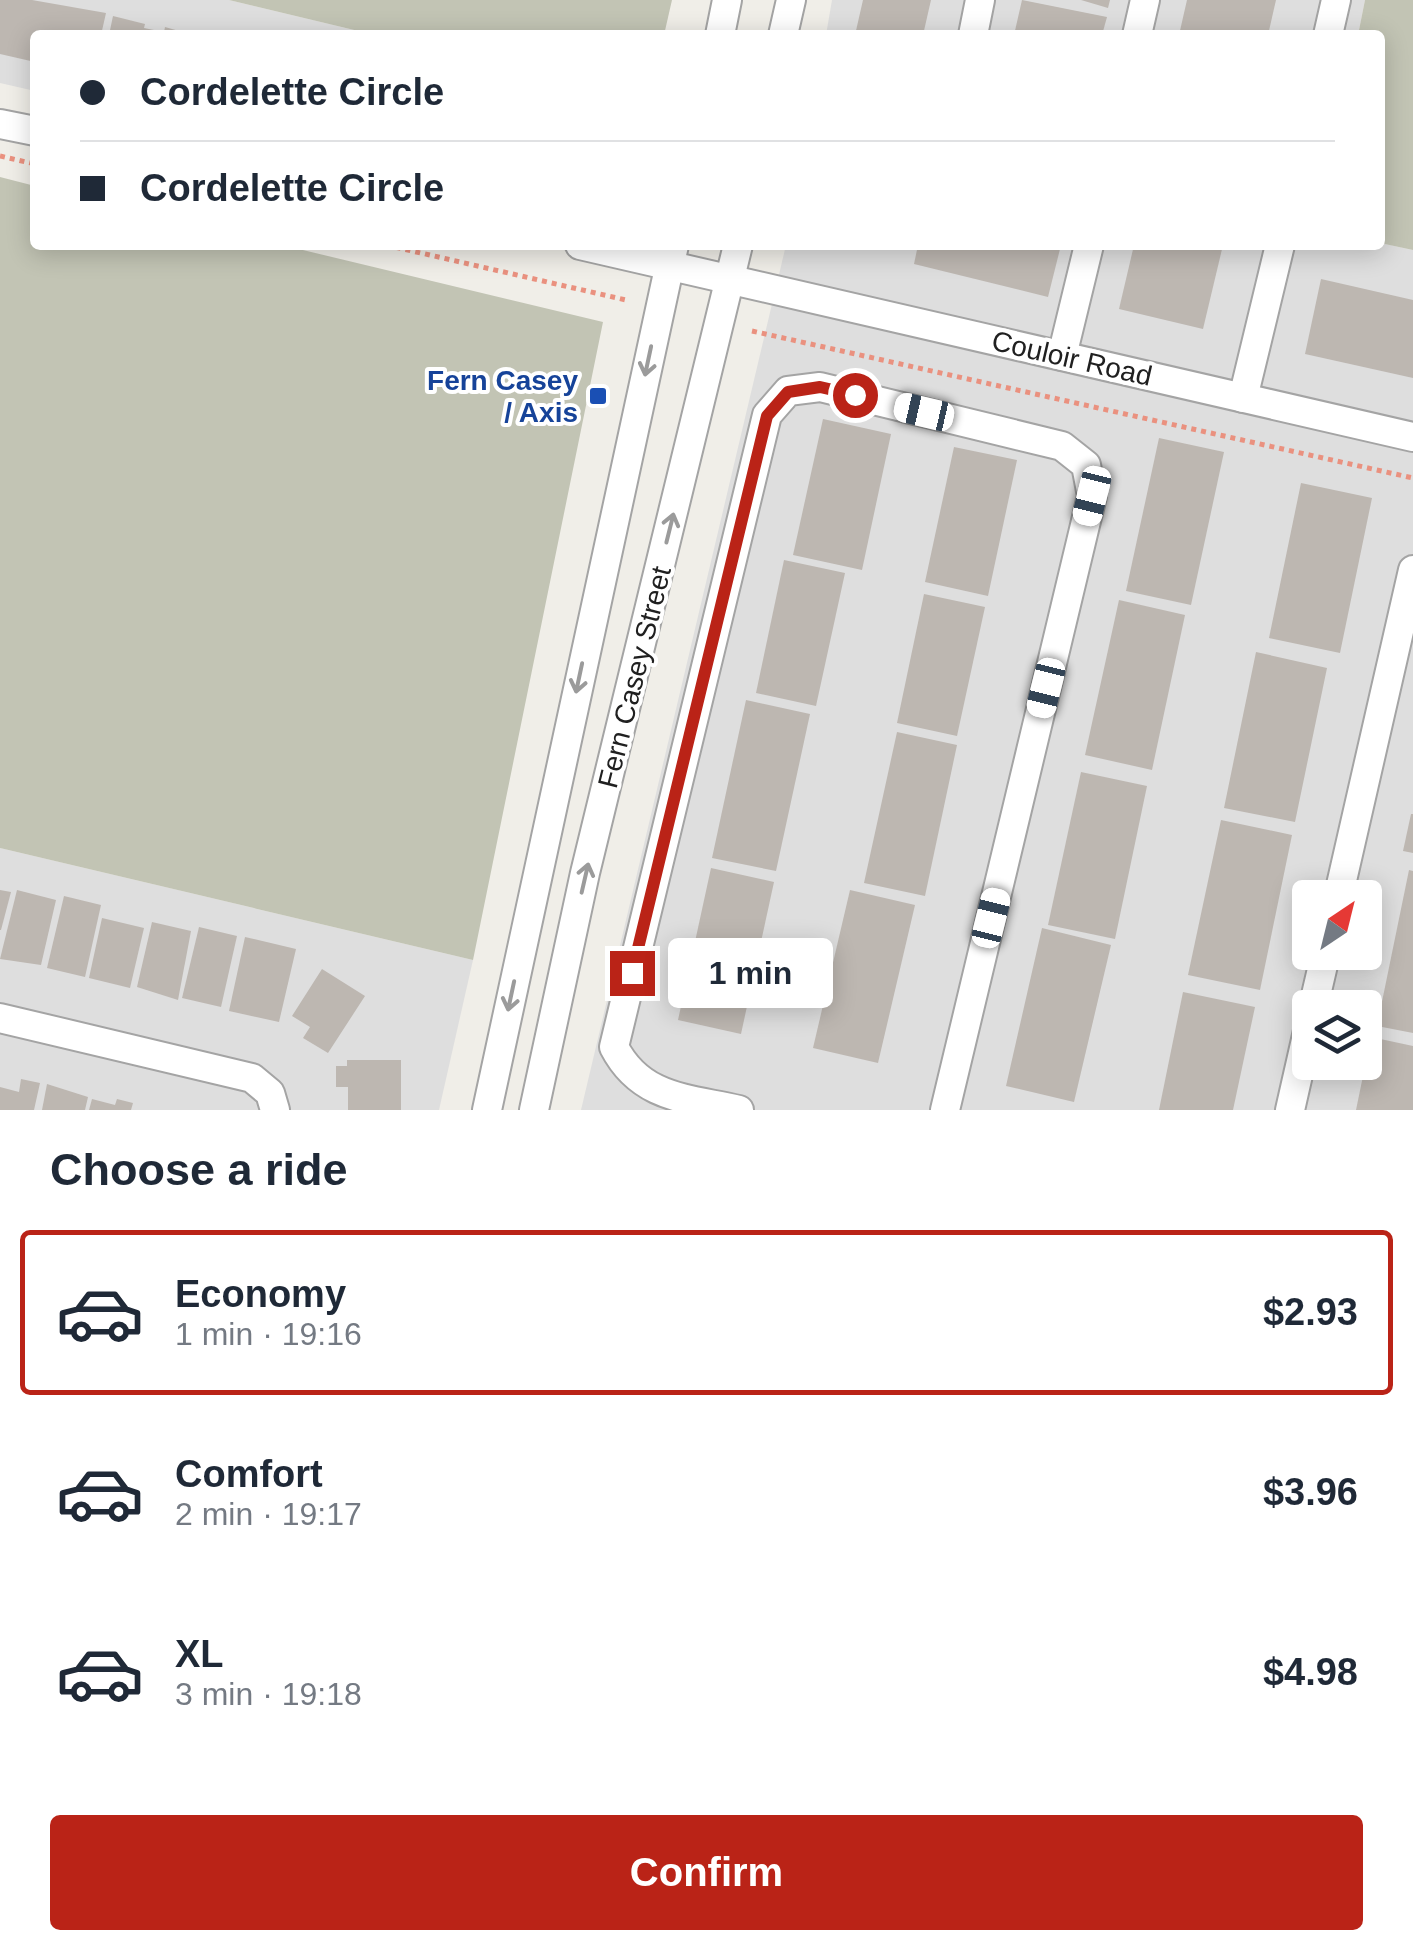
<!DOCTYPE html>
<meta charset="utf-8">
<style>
:root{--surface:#fff;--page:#f6f6f7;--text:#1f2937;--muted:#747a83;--line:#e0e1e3;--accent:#ba2317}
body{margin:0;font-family:Arial,sans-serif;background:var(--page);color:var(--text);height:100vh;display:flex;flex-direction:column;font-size:38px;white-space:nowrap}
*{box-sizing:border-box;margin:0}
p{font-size:32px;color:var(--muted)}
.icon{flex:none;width:55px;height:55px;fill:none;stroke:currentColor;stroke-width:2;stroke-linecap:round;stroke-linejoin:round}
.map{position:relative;height:1110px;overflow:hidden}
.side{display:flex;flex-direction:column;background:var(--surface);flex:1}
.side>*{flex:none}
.top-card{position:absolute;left:30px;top:30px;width:1355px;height:220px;border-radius:10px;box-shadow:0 5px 25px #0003;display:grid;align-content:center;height:220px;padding:0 50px;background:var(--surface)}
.needle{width:65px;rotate:35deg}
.controls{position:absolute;left:1292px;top:880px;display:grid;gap:20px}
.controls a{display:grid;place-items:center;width:90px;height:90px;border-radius:10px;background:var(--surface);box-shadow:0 5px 25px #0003;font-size:50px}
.end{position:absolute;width:45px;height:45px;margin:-22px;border:12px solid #ba2317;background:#fff;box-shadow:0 0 0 5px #fff}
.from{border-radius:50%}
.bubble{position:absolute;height:70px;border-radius:10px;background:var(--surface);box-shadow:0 5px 25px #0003;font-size:32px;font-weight:600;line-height:70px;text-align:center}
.car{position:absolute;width:30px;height:60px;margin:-30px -15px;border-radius:12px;box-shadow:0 0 8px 2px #0007;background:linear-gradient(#fff 24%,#345 0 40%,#fff 0 76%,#345 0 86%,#fff 0)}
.top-card b{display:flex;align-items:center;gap:35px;height:95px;font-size:38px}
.top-card b+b{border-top:2px solid var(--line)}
.top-card i{width:25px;height:25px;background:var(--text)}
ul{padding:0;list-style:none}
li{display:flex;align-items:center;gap:30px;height:165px;margin:0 20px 15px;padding:0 30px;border:5px solid transparent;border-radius:10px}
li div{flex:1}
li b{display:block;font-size:38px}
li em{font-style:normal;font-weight:600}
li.on{border-color:var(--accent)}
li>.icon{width:90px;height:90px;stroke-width:1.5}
h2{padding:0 50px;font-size:45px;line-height:120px}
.cta{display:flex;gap:20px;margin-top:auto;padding:20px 50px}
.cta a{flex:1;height:115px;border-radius:10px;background:var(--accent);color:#fff;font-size:40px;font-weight:600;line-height:115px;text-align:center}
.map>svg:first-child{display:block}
</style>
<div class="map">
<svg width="1413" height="1110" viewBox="0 0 1413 1110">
<rect width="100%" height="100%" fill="#f0eee8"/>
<!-- residential -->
<g fill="#dedede" fill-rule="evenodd">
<path d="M0,0H229L375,35H35V91L0,83Z"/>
<path d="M832,0H1365L1358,35H826Z"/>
<path d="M1380,243L1413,250V1110H581L786,245ZM1310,898H1365V952H1310ZM1310,1008H1365V1062H1310Z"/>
<path d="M0,848L473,960L439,1110H0Z"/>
</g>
<!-- construction -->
<g fill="#c2c4b4">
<path d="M229,0H672L664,35H375Z"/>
<path d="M1365,0H1413V250L1380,243V35H1358Z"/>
<path d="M0,177L35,186V245H282L603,322L473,960L0,848Z"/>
</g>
<!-- building -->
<g fill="#bdb7b1">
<path d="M0,0H32L106,13L101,35H35V62L0,54Z"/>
<path d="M863,0H931L923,35H855Z"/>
<path d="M1022,0L1107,17L1102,35H1014Z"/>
<path d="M1081,0H1110L1108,8Z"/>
<path d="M1187,0H1276L1268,35H1179Z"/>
<path d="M113,16L145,24L144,28L164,32L165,27L193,35H109Z"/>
<path d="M918,245H1061L1048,297L914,264Z"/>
<path d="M1134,245H1223L1203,329L1119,309Z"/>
<path d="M1321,279L1413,300V378L1305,354Z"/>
<path d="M823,419L891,434L862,570L793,555Z"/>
<path d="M1159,438L1224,452L1191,605L1126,591Z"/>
<path d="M954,447L1017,460L988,596L925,582Z"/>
<path d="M1301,483L1372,498L1340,653L1269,638Z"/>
<path d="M784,560L845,573L816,706L756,693Z"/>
<path d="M924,594L985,607L957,736L897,723Z"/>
<path d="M1119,600L1185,615L1152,770L1085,755Z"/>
<path d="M1256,652L1327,668L1295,822L1224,808Z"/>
<path d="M746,700L810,714L776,871L712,858Z"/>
<path d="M897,732L957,745L925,896L864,883Z"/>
<path d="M1081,772L1147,786L1115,939L1048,925Z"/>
<path d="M1411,814H1413V853L1403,851Z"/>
<path d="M1221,820L1292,835L1260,990L1188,975Z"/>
<path d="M711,868L774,882L741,1034L678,1020Z"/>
<path d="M1409,870L1413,871V1033L1377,1026Z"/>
<path d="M0,890L11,892L1,930H0Z"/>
<path d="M17,890L56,900L41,965L0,959Z"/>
<path d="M850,890L915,905L878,1063L813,1048Z"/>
<path d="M64,896L101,905L85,977L47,968Z"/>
<path d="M102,918L144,928L130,988L89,978Z"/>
<path d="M152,922L191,931L178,1000L137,987Z"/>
<path d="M199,927L237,936L221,1007L182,998Z"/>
<path d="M1042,928L1111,945L1074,1102L1006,1086Z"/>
<path d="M245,937L296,949L279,1022L229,1011Z"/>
<path d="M322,969L365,996L328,1053L303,1038L310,1027L292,1016Z"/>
<path d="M1183,992L1255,1007L1233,1110H1159Z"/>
<path d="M1371,1037L1413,1046V1110H1356Z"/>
<path d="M347,1060H401V1110H348V1087H336V1066H347Z"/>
<path d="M21,1079L40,1083L34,1110H0V1087L19,1092Z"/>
<path d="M47,1084L88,1097L85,1110H42Z"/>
<path d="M92,1099L115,1105L117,1099L133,1103L131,1110H89Z"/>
</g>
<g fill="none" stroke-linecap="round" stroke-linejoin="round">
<!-- minor casing -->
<g stroke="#a4a4a4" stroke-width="32">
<g id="minor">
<path d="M720,35L727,0"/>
<path d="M783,35L791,0"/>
<path d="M973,35L980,0"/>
<path d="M1137,35L1145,0"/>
<path d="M1328,35L1336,0"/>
<path d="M0,124L35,131"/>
<path d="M580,245L1413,437"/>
<path d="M1062,356L1089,245"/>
<path d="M1243,398L1280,245"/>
<path d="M1338,898L1413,570"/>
<path d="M1313,1008L1326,952"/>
<path d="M0,1018L252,1078L270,1093L275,1110"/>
<path d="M487,1110L674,245"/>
<path d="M534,1110L585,873L738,245"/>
<path d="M739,1110C687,1098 641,1099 614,1047L767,415L788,391L820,387L1062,446L1086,465L1092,496L945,1110"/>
<path d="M1290,1110L1310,1022"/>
</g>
</g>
<!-- path -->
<g stroke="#ea917f" stroke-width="5" stroke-dasharray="5 5" stroke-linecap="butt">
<path d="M0,156L35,164"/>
<path d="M386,245L626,300"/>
<path d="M752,331L1413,478"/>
</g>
<!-- minor -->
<use href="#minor" stroke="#fff" stroke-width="28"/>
</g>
<!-- one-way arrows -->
<defs><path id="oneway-shaft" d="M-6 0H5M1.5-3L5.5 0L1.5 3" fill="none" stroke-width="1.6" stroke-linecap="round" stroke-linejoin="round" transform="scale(2.5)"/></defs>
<g stroke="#9b9b9b">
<use href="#oneway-shaft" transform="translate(648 361) rotate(102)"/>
<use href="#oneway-shaft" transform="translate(670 528) rotate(-76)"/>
<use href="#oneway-shaft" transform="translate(579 678) rotate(102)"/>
<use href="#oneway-shaft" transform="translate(585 878) rotate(-77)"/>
<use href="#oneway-shaft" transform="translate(511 996) rotate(102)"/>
</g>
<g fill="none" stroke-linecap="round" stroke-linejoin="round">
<!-- route -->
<path stroke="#ba2317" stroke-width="12" d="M632,973L767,416L788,392L820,387L855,395"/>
</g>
<!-- markers -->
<rect fill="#1a4fb4" stroke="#fff" stroke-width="4" x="588" y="386" width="20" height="20" rx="5"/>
<g text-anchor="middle" stroke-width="8" stroke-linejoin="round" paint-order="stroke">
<!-- street labels -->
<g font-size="28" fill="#202020" stroke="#fff">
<text transform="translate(1072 358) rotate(13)" y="10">Couloir Road</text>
<text transform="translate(634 677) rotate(-76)" y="10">Fern Casey Street</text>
</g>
<!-- transit labels -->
<g font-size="28" font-weight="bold" fill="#164399" stroke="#fff" text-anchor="end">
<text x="578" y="390">Fern Casey<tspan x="578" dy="32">/ Axis</tspan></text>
</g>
</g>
</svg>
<div class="controls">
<a><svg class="needle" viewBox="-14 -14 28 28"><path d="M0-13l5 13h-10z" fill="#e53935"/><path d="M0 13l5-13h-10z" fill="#747a83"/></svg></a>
<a><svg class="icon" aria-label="layers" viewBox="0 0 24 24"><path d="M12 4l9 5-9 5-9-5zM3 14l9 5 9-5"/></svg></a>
</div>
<i class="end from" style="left:855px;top:395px"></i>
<i class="end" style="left:632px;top:973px"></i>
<div class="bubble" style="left:668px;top:938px;width:165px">1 min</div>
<i class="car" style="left:924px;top:412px;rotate:283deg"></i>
<i class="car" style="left:1092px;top:496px;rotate:194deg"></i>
<i class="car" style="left:1046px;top:688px;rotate:194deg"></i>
<i class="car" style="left:991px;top:918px;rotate:14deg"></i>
<div class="top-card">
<b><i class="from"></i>Cordelette Circle</b>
<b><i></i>Cordelette Circle</b>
</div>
</div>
<section class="side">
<h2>Choose a ride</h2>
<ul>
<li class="on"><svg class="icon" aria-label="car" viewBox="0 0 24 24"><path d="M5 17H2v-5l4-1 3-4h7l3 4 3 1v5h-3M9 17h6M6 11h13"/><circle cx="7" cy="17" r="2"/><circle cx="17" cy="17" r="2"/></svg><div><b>Economy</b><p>1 min · 19:16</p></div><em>$2.93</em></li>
<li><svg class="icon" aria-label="car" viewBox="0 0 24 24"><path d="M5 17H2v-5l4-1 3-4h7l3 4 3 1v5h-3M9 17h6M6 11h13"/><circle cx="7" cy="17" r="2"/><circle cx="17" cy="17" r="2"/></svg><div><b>Comfort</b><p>2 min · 19:17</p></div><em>$3.96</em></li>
<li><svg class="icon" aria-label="car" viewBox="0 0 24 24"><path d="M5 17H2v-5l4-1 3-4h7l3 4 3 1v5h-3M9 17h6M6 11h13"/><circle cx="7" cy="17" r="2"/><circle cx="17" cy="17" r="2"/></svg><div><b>XL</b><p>3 min · 19:18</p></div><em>$4.98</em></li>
</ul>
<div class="cta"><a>Confirm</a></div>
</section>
